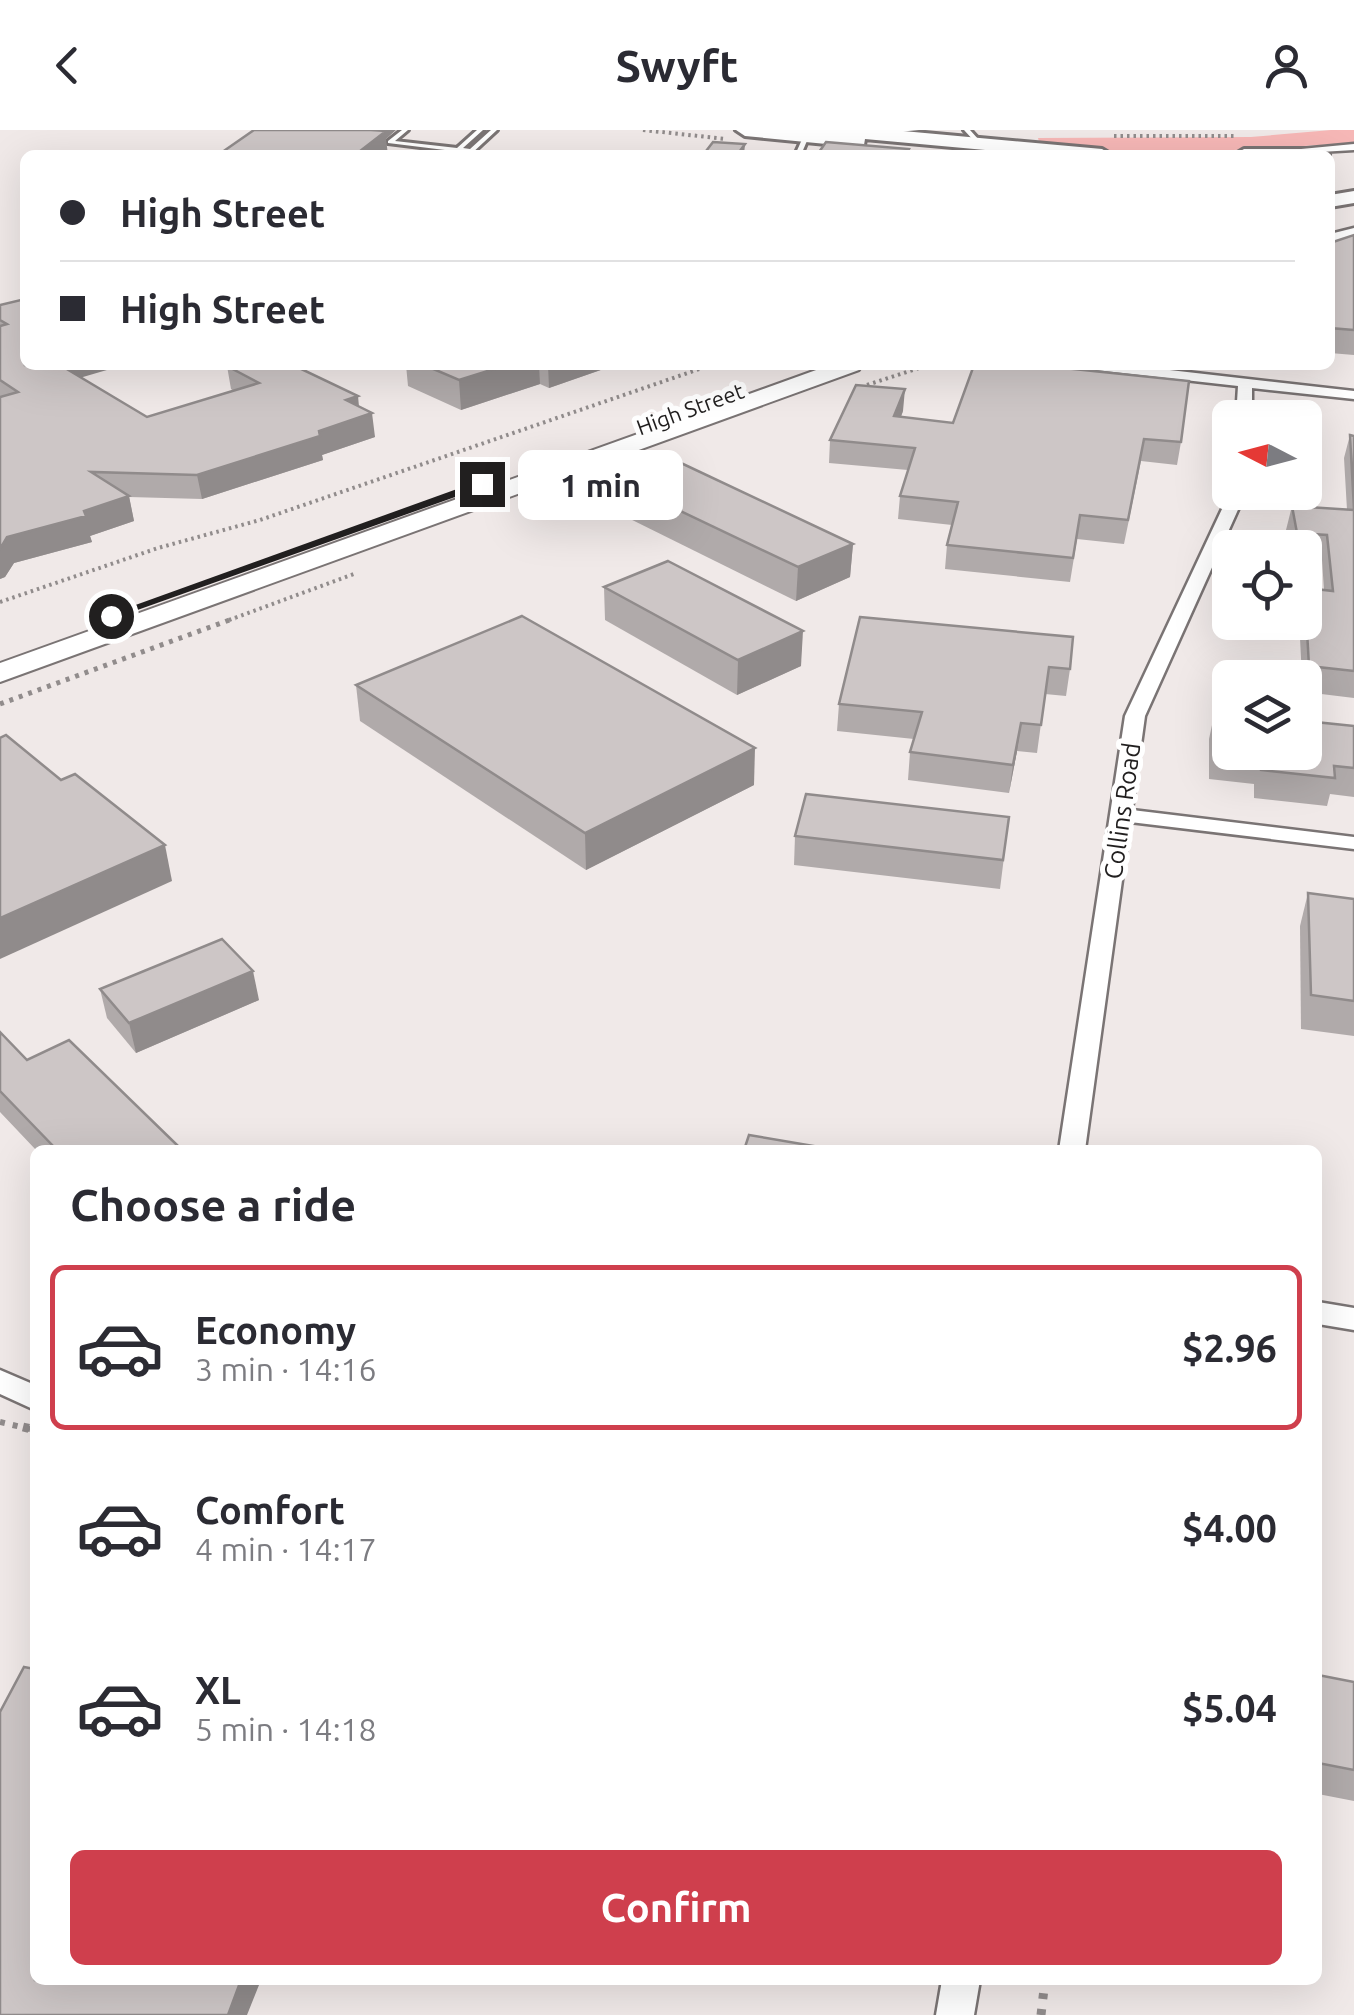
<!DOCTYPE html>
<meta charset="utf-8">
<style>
:root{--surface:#fff;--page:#f7f7f7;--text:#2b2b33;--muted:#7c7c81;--line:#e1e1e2;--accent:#cf3f4d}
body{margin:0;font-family:Ubuntu,sans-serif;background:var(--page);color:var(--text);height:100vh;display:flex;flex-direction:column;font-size:38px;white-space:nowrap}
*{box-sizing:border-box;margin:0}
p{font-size:32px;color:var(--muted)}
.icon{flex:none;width:55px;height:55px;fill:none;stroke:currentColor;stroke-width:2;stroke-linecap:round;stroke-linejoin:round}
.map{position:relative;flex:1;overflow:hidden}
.panel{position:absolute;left:30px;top:1015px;width:1292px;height:840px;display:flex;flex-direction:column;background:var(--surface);border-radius:15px;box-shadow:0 10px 40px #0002}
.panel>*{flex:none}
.banner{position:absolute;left:20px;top:20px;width:1315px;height:220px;border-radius:15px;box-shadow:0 10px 40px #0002;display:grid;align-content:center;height:220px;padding:0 40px;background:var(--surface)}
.needle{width:65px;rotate:276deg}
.tools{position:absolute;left:1212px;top:270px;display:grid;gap:20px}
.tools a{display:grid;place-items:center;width:110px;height:110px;border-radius:15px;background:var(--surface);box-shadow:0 10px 40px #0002;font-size:50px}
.end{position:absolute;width:45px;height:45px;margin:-22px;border:12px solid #211f1f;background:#fff;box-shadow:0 0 0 5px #fff}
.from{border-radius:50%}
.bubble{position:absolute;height:70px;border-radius:15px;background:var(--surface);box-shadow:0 10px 40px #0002;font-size:32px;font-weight:700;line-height:70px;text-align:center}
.banner b{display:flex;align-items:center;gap:35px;height:95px;font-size:38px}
.banner b+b{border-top:2px solid var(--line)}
.banner i{width:25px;height:25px;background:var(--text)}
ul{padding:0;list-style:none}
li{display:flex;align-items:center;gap:30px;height:165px;margin:0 20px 15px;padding:0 20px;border:5px solid transparent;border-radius:15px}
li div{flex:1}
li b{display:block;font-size:38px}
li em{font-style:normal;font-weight:700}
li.active{border-color:var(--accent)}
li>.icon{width:90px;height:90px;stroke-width:1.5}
h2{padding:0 40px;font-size:45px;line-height:120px}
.cta{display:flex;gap:20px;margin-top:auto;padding:20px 40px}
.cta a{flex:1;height:115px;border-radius:15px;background:var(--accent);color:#fff;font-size:40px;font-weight:700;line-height:115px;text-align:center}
header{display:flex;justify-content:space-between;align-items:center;height:130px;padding:0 40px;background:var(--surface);font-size:45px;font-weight:700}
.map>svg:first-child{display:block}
</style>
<header><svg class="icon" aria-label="back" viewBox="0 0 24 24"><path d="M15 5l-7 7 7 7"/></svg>Swyft<svg class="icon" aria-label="person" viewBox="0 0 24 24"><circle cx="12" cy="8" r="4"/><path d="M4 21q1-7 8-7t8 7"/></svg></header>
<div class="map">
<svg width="1354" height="1885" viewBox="0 0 1354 1885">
<rect width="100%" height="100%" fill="#f0e9e8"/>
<!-- green -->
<path fill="#f6b7b6" d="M1331,0H1354V13L1182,23L1110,21L1039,12L1038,8L1251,7Z"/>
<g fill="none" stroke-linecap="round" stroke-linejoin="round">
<!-- service casing -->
<g stroke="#7a7474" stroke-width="6">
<g id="service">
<path d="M402,0H408L395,11L457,18L477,0H483L463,18L470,19L491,0H497L470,25H464L467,22L459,21L454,25L451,23L453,21L388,13V11Z"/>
<path d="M885,0H919L887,3Z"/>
<path d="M964,0H970L979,10L991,15L988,17L975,12Z"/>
<path d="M804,5L809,6L801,25H795Z"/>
<path d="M978,22H982V25H976Z"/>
</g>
</g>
<!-- minor casing -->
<g stroke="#7a7474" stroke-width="5">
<g id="minor">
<path d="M1354,14V20L1286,24L1280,21Z"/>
<path d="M1354,98V106L1330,112V104Z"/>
<path d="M1080,235H1126L1354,261V269L1252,258V288H1236L1238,256L1087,239Z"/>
<path d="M1230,362H1246L1145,586L1132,680L1354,707V719L1130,692L1085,1020H1059L1125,586Z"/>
<path d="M1318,1172L1354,1178V1200L1318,1194Z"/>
<path d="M0,1240L35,1255V1280L0,1264Z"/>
<path d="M942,1850H980L974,1885H936Z"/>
</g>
</g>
<!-- secondary casing -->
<g stroke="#7a7474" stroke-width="4">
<path id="secondary" d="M830,235H862L859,240L0,552V533Z"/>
</g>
<!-- trunk casing -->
<g stroke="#7a7474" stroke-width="6">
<g id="trunk">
<path d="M736,0H892L1102,19L1112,25H1039L865,9L864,15L857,17L745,6Z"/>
<path d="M1244,19H1319L1329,25H1234Z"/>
<path d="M1354,61V73L1330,77V65Z"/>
</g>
</g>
<!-- path-far3 -->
<g stroke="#918c8c" stroke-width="4" stroke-dasharray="2.5 4" stroke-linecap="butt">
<path d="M643,0L726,9"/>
<path d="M1114,6H1236"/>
<path d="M867,255L928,235"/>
<path d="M0,472L158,418L260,390L711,235"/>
<path d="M229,490L354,444"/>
</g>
<!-- path-far2 -->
<path stroke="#918c8c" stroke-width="5" stroke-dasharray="4 6" stroke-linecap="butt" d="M0,574L235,488"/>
<!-- path-far1 -->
<path stroke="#918c8c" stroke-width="6" stroke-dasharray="5 8" stroke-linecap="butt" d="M0,1292L34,1300"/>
<!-- path -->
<g stroke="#918c8c" stroke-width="9" stroke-dasharray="6 10" stroke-linecap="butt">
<path d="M23,1297L35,1300"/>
<path d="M1041,1885L1045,1850"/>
</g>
<!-- service -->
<use href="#service" fill="#fff" fill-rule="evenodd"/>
<!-- minor -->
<use href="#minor" fill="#fff" fill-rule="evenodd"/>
<!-- secondary -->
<use href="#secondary" fill="#fff" fill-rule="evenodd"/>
<!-- trunk -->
<use href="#trunk" fill="#fff" fill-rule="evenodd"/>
</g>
<!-- wall -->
<g fill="#b0aaaa">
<path d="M1354,105V225L1330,223V113Z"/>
<path d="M0,175L81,247L147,287L234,261L231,259L227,236L359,277L375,307L322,325L323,330L202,369L129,367L134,391L90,406L92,412L14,433L5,447L0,449Z"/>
<path d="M406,235H615L549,258L540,254L461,280L408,256Z"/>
<path d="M974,235H1039L1038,236L1181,312L1177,335L1141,331L1124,414L1077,409L1070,452L945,439L947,415L952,395L898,389L900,366L908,340L829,333L830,310L903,281L901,287L953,293Z"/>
<path d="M1350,305L1354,306V568L1305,562V548H1302L1300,508L1306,483H1309L1315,459L1324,460L1322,430L1305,429V418H1290L1286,400L1292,376L1347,380L1344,328Z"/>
<path d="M609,347L853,414L850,447L796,471L610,379Z"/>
<path d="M604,457L801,536L737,565L605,490Z"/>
<path d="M860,487L1070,539L1066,566L1045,564L1037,623L1017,621L1009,663L908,650L910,622L914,609L837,601L839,574Z"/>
<path d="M356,555L754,655L586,740L360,591Z"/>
<path d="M1215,581L1354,596V667L1330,664L1327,676L1254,668V654L1209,649V609Z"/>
<path d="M1009,687L1000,759L794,735L795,706Z"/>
<path d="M1308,763L1354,769V906L1301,899L1300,796Z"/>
<path d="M100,859L259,870L136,923L107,888Z"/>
<path d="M0,902L27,930L179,1020H36L0,982Z"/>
<path d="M1318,1545L1354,1552V1671L1318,1664Z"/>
</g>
<!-- shaded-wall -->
<g fill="#908b8b">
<path d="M368,0H396L386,9L388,25H355Z"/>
<path d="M745,14L744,25H737Z"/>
<path d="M55,235H124L59,254Z"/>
<path d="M507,235H539L540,254L461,280L459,250Z"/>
<path d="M548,235H615L549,258Z"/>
<path d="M905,259L903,281L892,309L894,286Z"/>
<path d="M358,266L360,287L372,283L375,307L322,325L323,330L202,369L197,345L319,301L346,270Z"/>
<path d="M129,366L134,391L90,406L92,412L14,433L5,447L0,449V419L7,407Z"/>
<path d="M853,414L850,447L796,471L798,437Z"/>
<path d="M803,501L801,536L737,565L738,530Z"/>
<path d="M1021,593L1017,621L1009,663L1013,635Z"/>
<path d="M755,618L754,655L586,740L585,703Z"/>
<path d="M165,715L172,751L0,829V788Z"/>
<path d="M253,841L259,870L136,923L129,893Z"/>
<path d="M241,1850H261L247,1885H228Z"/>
</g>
<!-- building -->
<g fill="#cdc6c6" stroke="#908b8b" stroke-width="2.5">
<path d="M254,0H371L386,1L355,25H218Z"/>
<path d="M713,12L745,14L737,25H703Z"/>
<path d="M826,12L909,19L906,25H817Z"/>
<path d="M1354,105V200L1330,198V113Z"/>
<path d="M25,169V235H60L147,287L259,253L227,236L230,235H293L358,266L346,270L372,283L319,301L320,306L197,345L91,342L129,366L84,381L86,386L7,407L0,419V267L18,262L0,250V196L7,194L0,190V175Z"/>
<path d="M424,235H507L459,250Z"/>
<path d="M974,235H1035L1189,251L1181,312L1144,309L1128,390L1080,385L1073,428L947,415L958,372L900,366L915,318L830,310L856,255L905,259L894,286L953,293Z"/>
<path d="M1350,305L1354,306V379Z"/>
<path d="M664,325L853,414L798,437L609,347Z"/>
<path d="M1292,376L1354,380V541L1309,536L1306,483L1315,484V459L1333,461L1327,405L1297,403Z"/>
<path d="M668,431L803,501L738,530L604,457Z"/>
<path d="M522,486L755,618L585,703L356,555Z"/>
<path d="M860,487L1073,507L1070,539L1049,537L1041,595L1021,593L1013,635L910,622L922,582L839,574Z"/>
<path d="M1215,581L1230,583V622H1305V591L1354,596V638L1334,636L1335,648L1261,640V626L1215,621Z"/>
<path d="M6,605L61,650L75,644L165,715L0,788V608Z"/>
<path d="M806,664L1009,687L1003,730L795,706Z"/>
<path d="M1308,763L1354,769V871L1311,865Z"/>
<path d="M222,809L253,841L129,893L100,859Z"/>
<path d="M0,902L27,930L69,910L177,1015L167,1020H57L0,961Z"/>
<path d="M749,1005L837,1020H744Z"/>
<path d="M24,1537L35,1539V1850H241L228,1885H0V1582Z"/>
<path d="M1318,1545L1354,1552V1640L1318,1633Z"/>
</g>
<!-- route -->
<path fill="#211f1f" d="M482,350L486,356L115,488L105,486Z"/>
<g text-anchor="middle" stroke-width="10" stroke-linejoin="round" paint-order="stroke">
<!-- far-street labels -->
<g font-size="22" fill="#211f1f" stroke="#fff">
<text transform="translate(690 279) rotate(-20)" y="8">High Street</text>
</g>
<!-- street labels -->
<g font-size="25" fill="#211f1f" stroke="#fff">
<text transform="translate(1122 681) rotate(-82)" y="9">Collins Road</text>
</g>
</g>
</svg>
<div class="tools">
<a><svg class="needle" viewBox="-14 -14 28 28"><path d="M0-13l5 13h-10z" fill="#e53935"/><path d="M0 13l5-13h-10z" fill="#7c7c81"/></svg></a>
<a><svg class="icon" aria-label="locate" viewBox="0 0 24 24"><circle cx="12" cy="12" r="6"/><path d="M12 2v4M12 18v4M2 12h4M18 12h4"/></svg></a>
<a><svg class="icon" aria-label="layers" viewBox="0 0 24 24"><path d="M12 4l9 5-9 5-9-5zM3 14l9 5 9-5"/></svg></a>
</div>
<i class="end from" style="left:111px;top:486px"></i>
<i class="end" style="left:482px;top:354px"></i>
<div class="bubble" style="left:518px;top:320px;width:165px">1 min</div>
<div class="banner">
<b><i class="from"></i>High Street</b>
<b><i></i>High Street</b>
</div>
<section class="panel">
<h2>Choose a ride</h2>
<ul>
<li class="active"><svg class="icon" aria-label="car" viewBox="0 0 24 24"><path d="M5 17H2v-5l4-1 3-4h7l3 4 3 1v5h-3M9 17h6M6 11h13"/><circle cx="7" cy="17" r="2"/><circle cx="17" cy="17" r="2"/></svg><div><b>Economy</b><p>3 min · 14:16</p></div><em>$2.96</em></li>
<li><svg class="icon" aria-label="car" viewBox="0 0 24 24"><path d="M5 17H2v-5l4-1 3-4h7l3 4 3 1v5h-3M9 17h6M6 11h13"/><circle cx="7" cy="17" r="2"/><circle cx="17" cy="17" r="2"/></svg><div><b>Comfort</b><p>4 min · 14:17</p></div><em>$4.00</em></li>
<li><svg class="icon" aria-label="car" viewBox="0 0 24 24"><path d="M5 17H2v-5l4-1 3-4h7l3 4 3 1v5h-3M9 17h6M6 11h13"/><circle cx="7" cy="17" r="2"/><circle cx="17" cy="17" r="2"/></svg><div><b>XL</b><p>5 min · 14:18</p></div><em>$5.04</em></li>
</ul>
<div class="cta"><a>Confirm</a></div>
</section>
</div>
